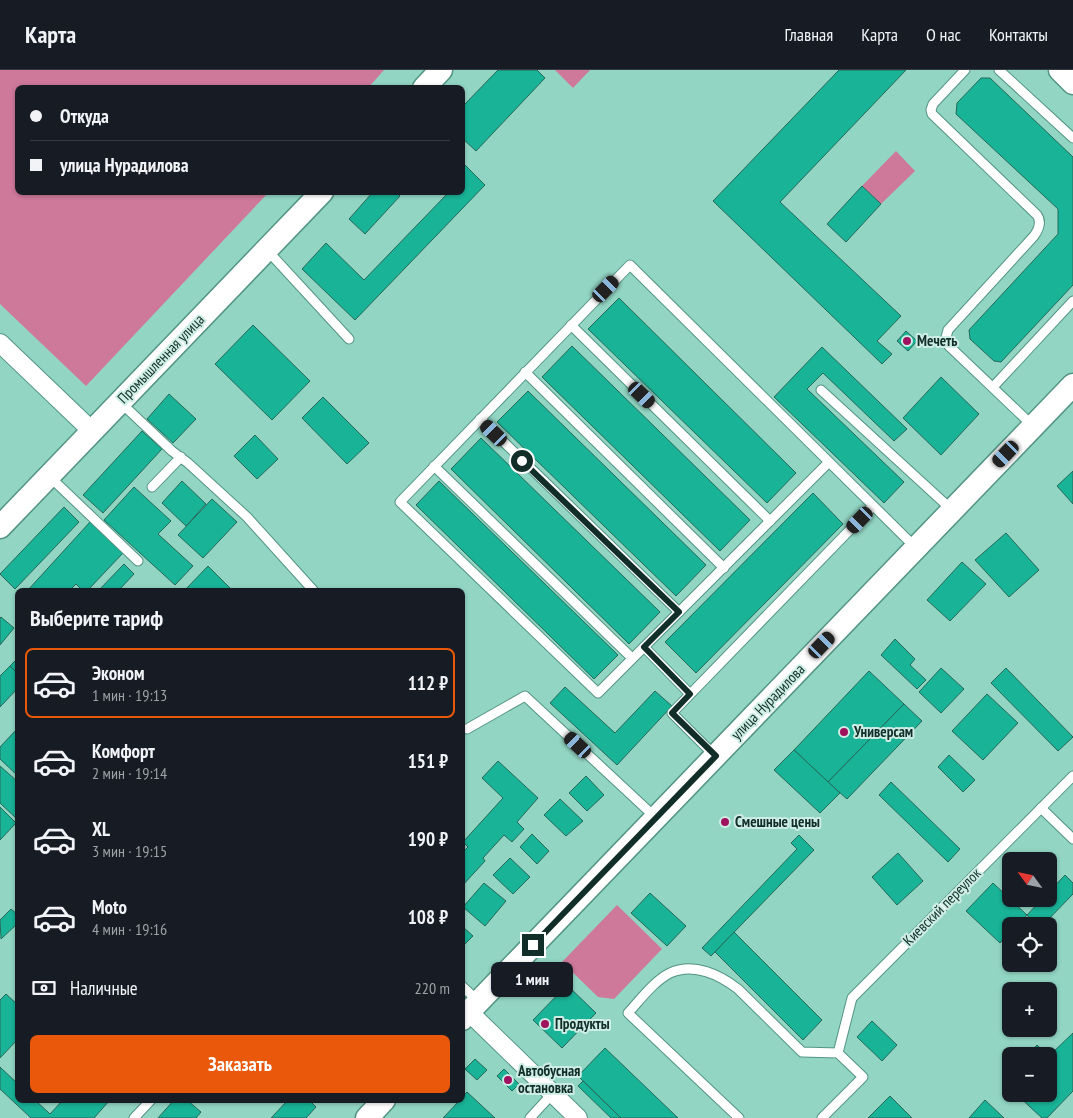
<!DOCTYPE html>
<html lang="ru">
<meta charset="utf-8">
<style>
:root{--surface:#171b24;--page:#20242c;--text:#f1f3f6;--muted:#9ea1a6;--line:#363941;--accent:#ea580c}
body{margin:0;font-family:"PT Sans Narrow",sans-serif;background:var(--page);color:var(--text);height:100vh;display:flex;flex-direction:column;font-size:19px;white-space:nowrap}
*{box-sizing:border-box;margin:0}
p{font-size:16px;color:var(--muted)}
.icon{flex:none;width:28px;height:28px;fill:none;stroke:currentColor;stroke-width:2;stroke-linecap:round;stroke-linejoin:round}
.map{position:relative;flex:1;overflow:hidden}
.details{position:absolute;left:15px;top:518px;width:450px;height:515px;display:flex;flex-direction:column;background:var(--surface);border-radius:8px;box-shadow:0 1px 4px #0004}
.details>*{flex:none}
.guide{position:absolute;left:15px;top:15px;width:450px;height:110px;border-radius:8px;box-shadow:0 1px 4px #0004;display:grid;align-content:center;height:110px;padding:0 15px;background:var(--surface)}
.needle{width:32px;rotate:303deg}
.buttons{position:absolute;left:1002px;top:782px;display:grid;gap:10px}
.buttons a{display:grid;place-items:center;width:55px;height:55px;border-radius:8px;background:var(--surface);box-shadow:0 1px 4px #0004;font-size:25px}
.end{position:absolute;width:22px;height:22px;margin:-11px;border:6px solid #122e28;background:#fff;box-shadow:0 0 0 2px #fff}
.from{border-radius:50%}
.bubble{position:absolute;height:35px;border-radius:8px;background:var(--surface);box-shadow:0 1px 4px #0004;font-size:16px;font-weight:700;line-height:35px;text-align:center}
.car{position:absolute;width:15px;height:30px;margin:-15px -8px;border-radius:6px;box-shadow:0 0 4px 1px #0007;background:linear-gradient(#222 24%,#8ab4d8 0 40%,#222 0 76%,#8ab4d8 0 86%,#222 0)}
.guide b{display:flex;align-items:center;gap:18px;height:48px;font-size:19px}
.guide b+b{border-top:1px solid var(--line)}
.guide i{width:12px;height:12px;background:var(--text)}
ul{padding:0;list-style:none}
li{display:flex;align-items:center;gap:15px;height:70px;margin:0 10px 8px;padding:0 5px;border:2px solid transparent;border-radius:8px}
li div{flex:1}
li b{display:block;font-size:19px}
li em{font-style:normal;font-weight:700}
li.current{border-color:var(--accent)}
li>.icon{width:45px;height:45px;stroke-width:1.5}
h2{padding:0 15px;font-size:22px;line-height:60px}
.pay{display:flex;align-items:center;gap:12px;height:55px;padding:0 15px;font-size:19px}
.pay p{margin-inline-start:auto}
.button{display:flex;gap:10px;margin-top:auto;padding:10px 15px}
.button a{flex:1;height:58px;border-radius:8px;background:var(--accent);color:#fff;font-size:20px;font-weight:700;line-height:58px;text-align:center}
header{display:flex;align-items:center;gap:30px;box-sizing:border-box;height:70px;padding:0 25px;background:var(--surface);border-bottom:1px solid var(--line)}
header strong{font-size:24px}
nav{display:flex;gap:28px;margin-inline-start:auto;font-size:18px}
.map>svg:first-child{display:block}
</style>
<header>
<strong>Карта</strong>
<nav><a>Главная</a><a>Карта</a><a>О нас</a><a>Контакты</a></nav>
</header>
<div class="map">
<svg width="1073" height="1048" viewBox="0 0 1073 1048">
<rect width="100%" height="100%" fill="#92d5c3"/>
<!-- green -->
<g fill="#cf799a">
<path d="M0,0H384L368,18H18V122L268,123L86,316L0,234Z"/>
<path d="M555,0H590L573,18Z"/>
<path d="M896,81L915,101L881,134L862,116Z"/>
<path d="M617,835L662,879L614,929L598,927L562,892Z"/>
</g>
<!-- building -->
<g fill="#19b398" stroke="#24695a">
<path d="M498,0H537L545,8L476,81L462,68V37Z"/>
<path d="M839,0H906L780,132L901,246L877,271L892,284L882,294L713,131Z"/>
<path d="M981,8H990L1073,87V215L1001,292L994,291L970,269L969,260L1058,164V139L956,44L957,33Z"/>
<path d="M462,92L485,115L355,250L302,199L326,173L364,210L449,122H462Z"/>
<path d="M862,116L881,134L846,172L827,154Z"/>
<path d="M373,122H396L400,126L365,164L349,149Z"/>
<path d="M619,228L796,403L767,433L588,259Z"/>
<path d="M253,255L310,311L272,350L215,294Z"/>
<path d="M906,261L917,271L908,281L897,271Z"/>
<path d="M572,276L750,450L720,481L542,307Z"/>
<path d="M822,277L907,359L894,371L823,303L807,319L904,412L884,433L774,327Z"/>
<path d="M941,307L979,344L941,385L903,348Z"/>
<path d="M528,321L706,495L676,526L497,352Z"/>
<path d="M169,324L196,349L173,373L147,349Z"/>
<path d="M323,327L369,373L347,394L302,348Z"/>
<path d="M142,361L162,379L103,443L83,425Z"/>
<path d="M255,365L278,389L257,409L234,386Z"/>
<path d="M481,368L660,542L629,574L451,399Z"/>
<path d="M1073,401V434L1057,416Z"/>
<path d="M182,411L206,434L186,456L162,433Z"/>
<path d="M439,411L618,585L594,609L416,435Z"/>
<path d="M134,417L171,451L158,464L193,496L175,515L104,450Z"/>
<path d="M813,423L843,454L696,603L665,572Z"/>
<path d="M212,429L237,452L203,488L178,465Z"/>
<path d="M64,437L79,452L15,519L0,504Z"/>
<path d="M90,452L123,483L88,520H82L76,514L70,520H28Z"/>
<path d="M1006,463L1039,500L1009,527L975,490Z"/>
<path d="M962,492L986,514L950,551L927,530Z"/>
<path d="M124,494L134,504L119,520H99Z"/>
<path d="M208,496L232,520H185Z"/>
<path d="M1,547L14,558L0,575V548Z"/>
<path d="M895,569L915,589L910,595L926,610L917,619L881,585Z"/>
<path d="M18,588V604L10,596Z"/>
<path d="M10,596L18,604V618L0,637V606Z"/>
<path d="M941,598L964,619L941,643L919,622Z"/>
<path d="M1006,598L1073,667L1058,681L991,613Z"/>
<path d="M869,601L904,634L828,712L794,680Z"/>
<path d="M565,617L615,663L655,621L672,636L617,695L550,633Z"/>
<path d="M987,624L1018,653L983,690L952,661Z"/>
<path d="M904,634L922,651L847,729L828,712Z"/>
<path d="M18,658V706L0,689V677Z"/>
<path d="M794,680L840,723L820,743L774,700Z"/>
<path d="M949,685L975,710L963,722L938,697Z"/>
<path d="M498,691L538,728L517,752L524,759L512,772L504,765L483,788L485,791L462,816V783L468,777L463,772L503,728L482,708Z"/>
<path d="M0,696L18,712V750L0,733Z"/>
<path d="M586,706L604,725L587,741L569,723Z"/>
<path d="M891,712L960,779L948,792L879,725Z"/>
<path d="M560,729L583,751L566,766L544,745Z"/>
<path d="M0,737L16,753L0,770Z"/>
<path d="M532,764L549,781L537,794L520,777Z"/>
<path d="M799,765L814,780L711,886L702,878L797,779L791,773Z"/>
<path d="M898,783L923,811L897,835L872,807Z"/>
<path d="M510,788L530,807L513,824L493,805Z"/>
<path d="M1065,805L1073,813V824L1042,856H1037L1027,845L1042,829H1049V822Z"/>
<path d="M484,813L506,831L485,856L463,837Z"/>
<path d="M993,813L1027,845L1016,856H1011V861L1000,873L966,841Z"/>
<path d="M650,823L686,856L667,876L631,843Z"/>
<path d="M11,839L18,845V853L1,869L0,850Z"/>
<path d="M462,856L473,866L462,877Z"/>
<path d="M734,862L822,950L803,970L715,882Z"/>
<path d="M567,915L596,943L562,978L533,950Z"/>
<path d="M6,924L18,935V969L0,988V930Z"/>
<path d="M872,951L897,975L882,991L857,967Z"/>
<path d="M1073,963V1021L1047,1048H1042L1016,1024H1049V986Z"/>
<path d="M1037,975L1049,986H1026Z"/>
<path d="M605,978L678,1048H621L578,1006Z"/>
<path d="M475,989L487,1000L477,1010L465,999Z"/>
<path d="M0,997L18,1014V1030H35L50,1044L63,1030H110L94,1048H31L0,1019Z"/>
<path d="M504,999L519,1014L512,1021L497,1006Z"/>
<path d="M583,1011L621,1048H611L578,1016Z"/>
<path d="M467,1022L495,1048H443L460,1030H462V1027Z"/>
<path d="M890,1026L912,1048H868Z"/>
<path d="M174,1030H187L201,1042L196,1048H158Z"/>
<path d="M288,1030H309L316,1037L306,1048H271Z"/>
<path d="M985,1030L1004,1048H969Z"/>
</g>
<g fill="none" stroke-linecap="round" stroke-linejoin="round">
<!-- service casing -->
<g stroke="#529483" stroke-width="11">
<g id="service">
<path d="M965,0L933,34L931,40L932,44L1037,145C1042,152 1039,159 1034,166L948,260L945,271L949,276L1033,356"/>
<path d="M999,0L1073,68"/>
<path d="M267,180L349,269"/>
<path d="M571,255L770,451"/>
<path d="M525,302L724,498"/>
<path d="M993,317L1073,231"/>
<path d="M821,320L952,440"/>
<path d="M120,332L172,381L188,393L247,447L313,520"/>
<path d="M480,349L679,542"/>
<path d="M829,392L598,623L400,432L630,195L916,478"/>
<path d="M434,396L632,588"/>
<path d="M49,406L138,491"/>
<path d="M152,417L181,387"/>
<path d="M644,577L690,624"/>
<path d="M467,659L525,626L655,747"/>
<path d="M715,686L672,643L873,436"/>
<path d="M1041,738L1073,769"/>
<path d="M462,916L479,932"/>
<path d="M838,983L852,928L1073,706"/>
<path d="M134,1048L151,1030"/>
<path d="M530,1048L553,1023"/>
<path d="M739,1048L628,943C640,930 654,911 670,903C694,892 720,905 738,919L802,982L838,983L863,1007L822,1048"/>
</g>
</g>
<!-- minor casing -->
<g stroke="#529483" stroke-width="20">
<g id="minor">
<path d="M0,273L92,361"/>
<path d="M469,942L578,1048"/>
</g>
</g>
<!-- tertiary casing -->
<g stroke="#529483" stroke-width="25">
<g id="tertiary">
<path d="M1060,0L1073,13"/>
<path d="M424,18L441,0"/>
<path d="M0,457L322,122"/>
<path d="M462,949L1073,315"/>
<path d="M367,1048L384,1030"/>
</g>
</g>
<!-- service -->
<use href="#service" stroke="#fff" stroke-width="9"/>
<!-- minor -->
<use href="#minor" stroke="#fff" stroke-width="18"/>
<!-- tertiary -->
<use href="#tertiary" stroke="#fff" stroke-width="22"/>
</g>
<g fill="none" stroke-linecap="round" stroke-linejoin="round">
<!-- route -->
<path stroke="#122e28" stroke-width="6" d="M522,391L679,542L644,577L690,624L672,643L716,686L533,875"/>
</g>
<!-- markers -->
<g fill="#9f125d" stroke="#ceeee5" stroke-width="2">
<circle cx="907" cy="271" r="5"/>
<circle cx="844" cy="662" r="5"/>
<circle cx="725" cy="752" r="5"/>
<circle cx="545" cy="954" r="5"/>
<circle cx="508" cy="1010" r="5"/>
</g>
<g text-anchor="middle" stroke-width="4" stroke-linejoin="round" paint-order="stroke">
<!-- poi labels -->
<g font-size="15" font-weight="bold" fill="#122e28" stroke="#ceeee5" text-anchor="start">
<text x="917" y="276">Мечеть</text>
<text x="854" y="667">Универсам</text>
<text x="735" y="757">Смешные цены</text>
<text x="555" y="959">Продукты</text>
<text x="518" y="1006">Автобусная<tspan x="518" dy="17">остановка</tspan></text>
</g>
<!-- street labels -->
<g font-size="15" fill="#122e28" stroke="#ceeee5">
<text transform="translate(161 289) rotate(-46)" y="5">Промышленная улица</text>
<text transform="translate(768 632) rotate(-46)" y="5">улица Нурадилова</text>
<text transform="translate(942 837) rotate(-45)" y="5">Киевский переулок</text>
</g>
</g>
</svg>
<div class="buttons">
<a><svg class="needle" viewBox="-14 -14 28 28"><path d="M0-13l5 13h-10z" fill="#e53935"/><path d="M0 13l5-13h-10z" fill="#9ea1a6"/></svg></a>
<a><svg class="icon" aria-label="locate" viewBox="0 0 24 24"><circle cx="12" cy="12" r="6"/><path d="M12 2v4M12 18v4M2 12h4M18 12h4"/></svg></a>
<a>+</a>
<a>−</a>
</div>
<i class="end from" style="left:522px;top:391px"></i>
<i class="end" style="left:533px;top:875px"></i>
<div class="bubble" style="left:491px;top:892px;width:82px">1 мин</div>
<i class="car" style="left:606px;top:219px;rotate:44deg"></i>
<i class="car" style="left:642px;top:325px;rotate:134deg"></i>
<i class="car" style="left:494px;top:363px;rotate:314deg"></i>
<i class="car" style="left:1006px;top:384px;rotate:224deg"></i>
<i class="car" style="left:860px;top:450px;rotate:224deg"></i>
<i class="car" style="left:822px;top:575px;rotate:44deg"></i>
<i class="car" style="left:578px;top:675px;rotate:313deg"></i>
<div class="guide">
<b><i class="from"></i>Откуда</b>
<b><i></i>улица Нурадилова</b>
</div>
<section class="details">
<h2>Выберите тариф</h2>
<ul>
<li class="current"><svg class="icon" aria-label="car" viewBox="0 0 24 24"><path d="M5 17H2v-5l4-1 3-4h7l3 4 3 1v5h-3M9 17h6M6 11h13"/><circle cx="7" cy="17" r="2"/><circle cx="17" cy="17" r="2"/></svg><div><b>Эконом</b><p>1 мин · 19:13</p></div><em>112 ₽</em></li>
<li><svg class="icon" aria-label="car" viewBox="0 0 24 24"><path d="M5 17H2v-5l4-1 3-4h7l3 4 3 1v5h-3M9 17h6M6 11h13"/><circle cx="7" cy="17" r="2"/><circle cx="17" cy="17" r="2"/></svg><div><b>Комфорт</b><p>2 мин · 19:14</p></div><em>151 ₽</em></li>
<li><svg class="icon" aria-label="car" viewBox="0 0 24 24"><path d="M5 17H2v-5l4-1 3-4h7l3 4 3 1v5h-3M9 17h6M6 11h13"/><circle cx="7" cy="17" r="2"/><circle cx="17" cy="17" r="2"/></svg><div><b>XL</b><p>3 мин · 19:15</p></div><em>190 ₽</em></li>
<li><svg class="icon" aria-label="car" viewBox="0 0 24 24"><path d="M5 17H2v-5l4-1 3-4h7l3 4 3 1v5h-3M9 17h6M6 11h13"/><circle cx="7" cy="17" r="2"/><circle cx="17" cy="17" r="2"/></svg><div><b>Moto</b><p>4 мин · 19:16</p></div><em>108 ₽</em></li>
</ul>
<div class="pay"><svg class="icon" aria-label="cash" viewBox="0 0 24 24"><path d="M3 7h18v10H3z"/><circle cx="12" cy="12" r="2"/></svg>Наличные<p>220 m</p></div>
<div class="button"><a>Заказать</a></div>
</section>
</div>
